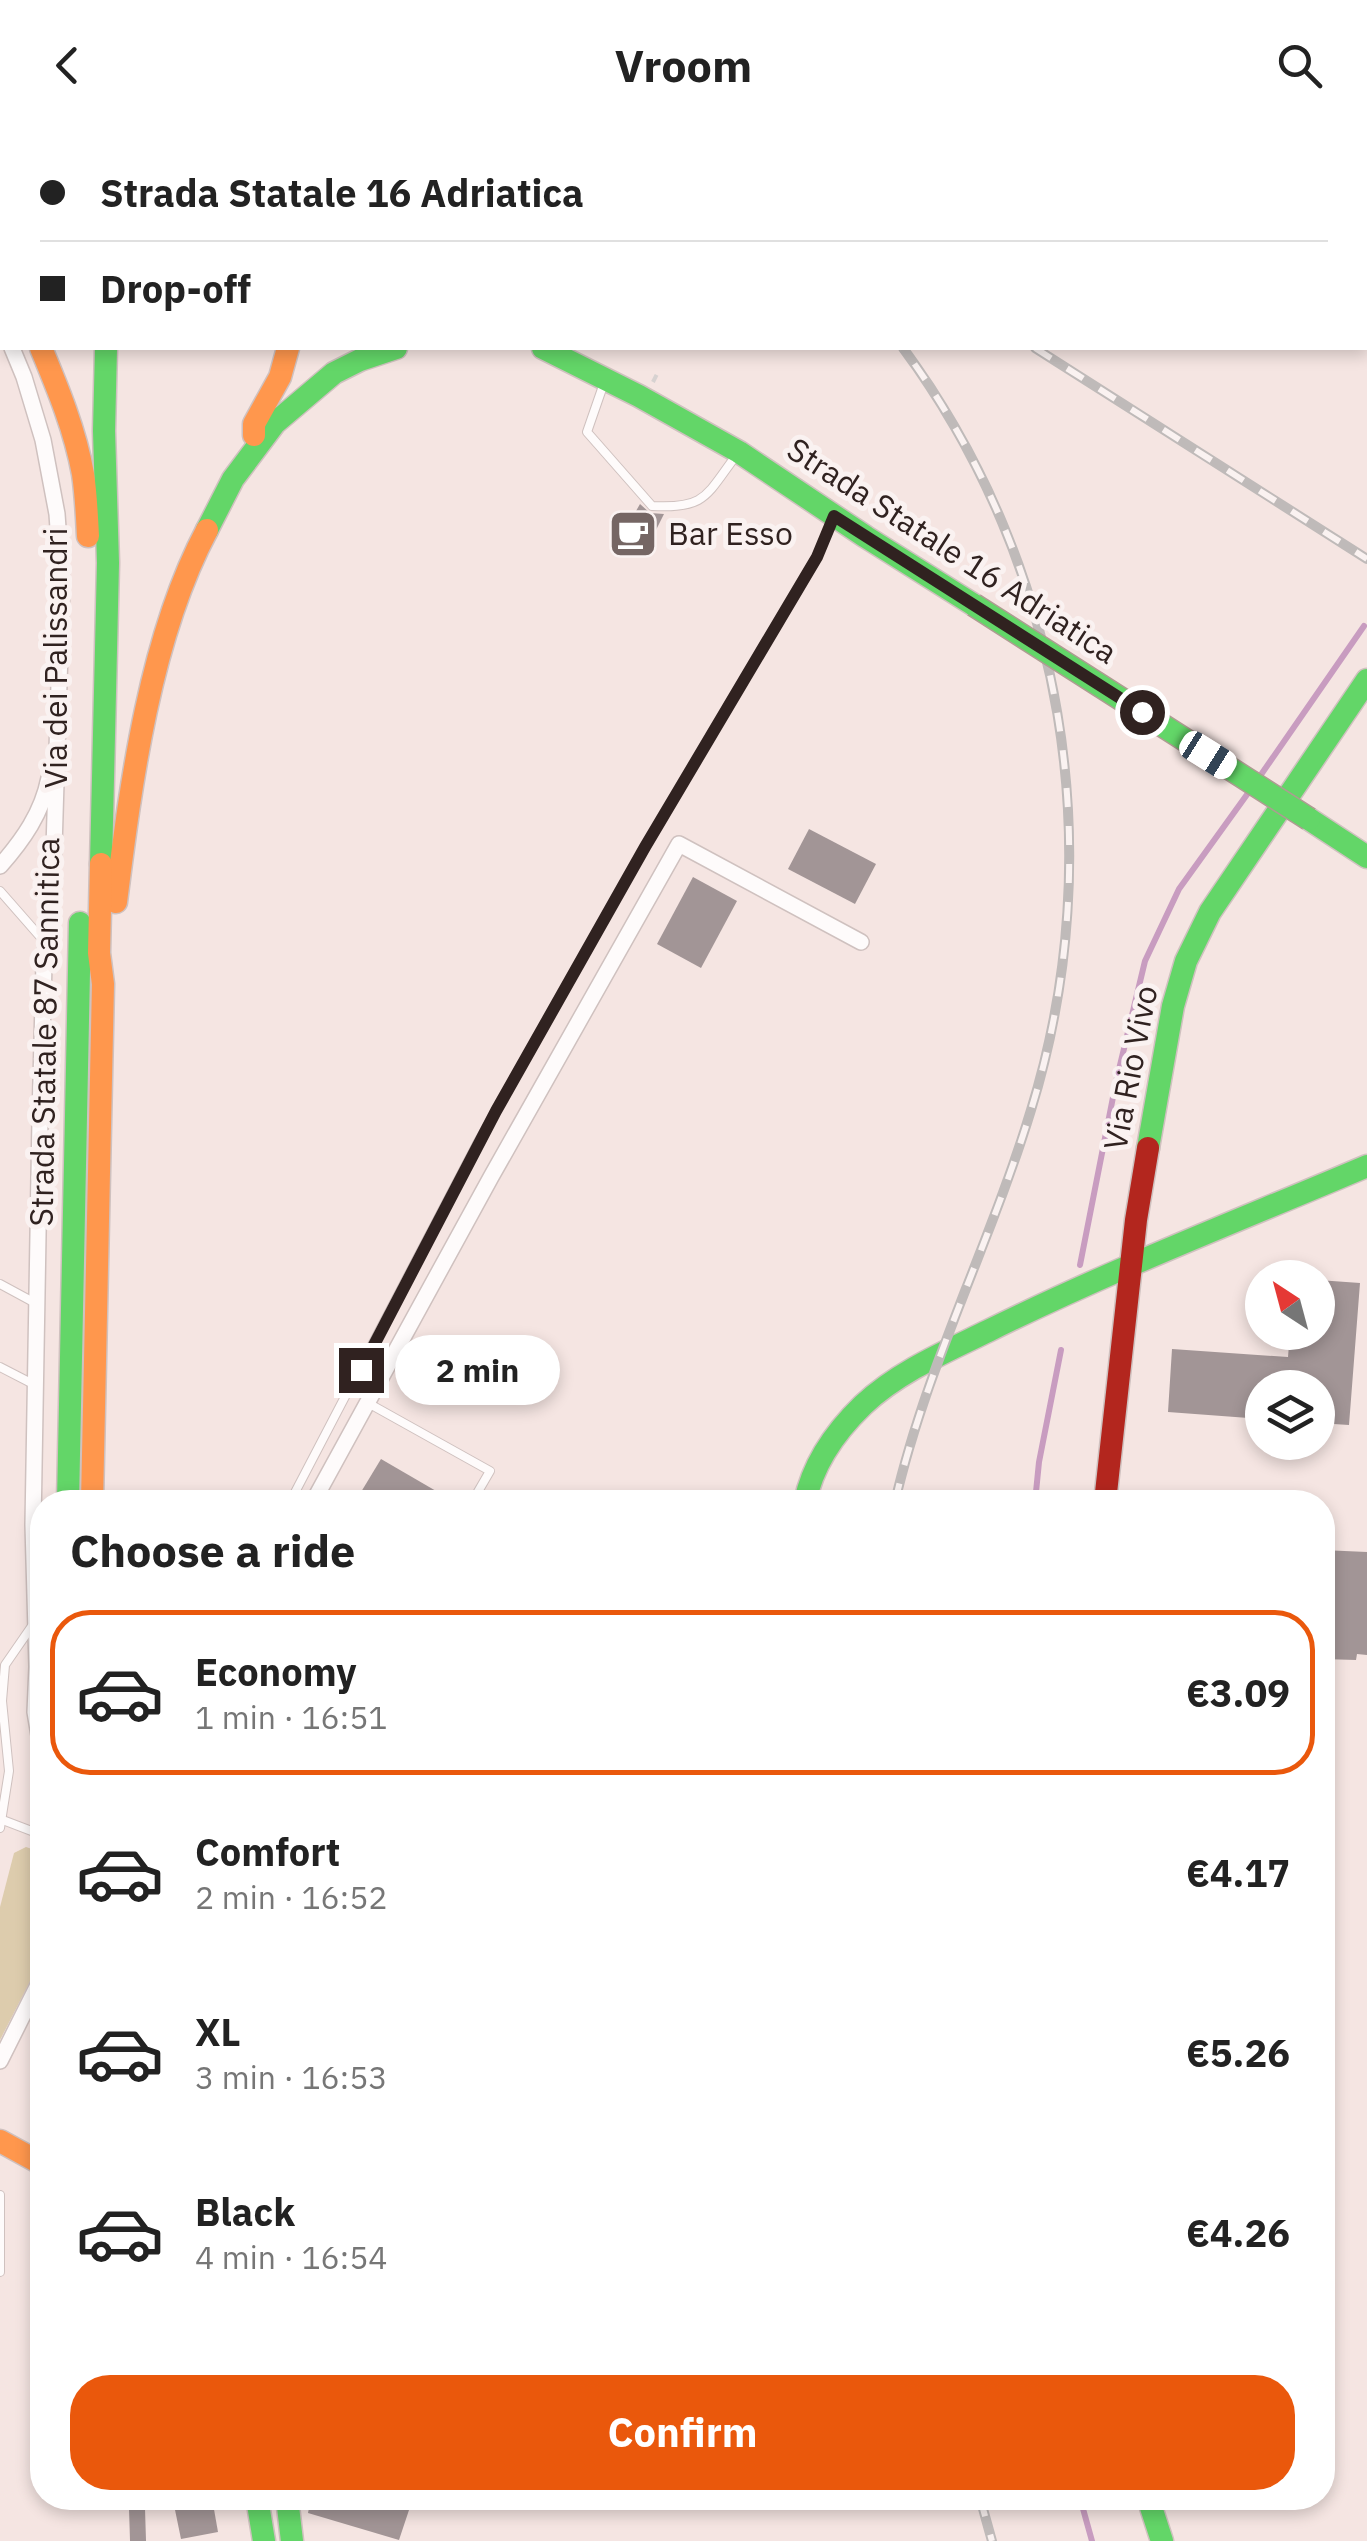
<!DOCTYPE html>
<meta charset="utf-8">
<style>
:root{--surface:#fff;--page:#f2f2f2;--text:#222;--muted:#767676;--line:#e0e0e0;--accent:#ea580c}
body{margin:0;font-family:"IBM Plex Sans",sans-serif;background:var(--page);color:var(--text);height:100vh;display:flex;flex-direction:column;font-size:38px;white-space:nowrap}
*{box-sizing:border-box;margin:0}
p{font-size:32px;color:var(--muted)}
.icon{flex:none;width:55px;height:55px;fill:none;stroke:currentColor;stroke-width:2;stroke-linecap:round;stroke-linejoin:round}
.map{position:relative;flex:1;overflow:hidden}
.sheet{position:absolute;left:30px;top:1360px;width:1305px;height:1020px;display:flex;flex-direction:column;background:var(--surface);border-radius:40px;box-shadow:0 5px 15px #0003}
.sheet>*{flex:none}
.hud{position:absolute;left:0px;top:0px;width:1368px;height:220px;box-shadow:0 5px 15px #0003;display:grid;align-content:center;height:220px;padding:0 40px;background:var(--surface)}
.needle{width:65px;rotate:324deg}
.fabs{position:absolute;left:1245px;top:1130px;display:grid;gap:20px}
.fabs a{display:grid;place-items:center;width:90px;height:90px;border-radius:50%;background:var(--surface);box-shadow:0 5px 15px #0003;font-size:50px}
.end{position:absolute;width:45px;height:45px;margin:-22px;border:12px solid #302220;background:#fff;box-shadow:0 0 0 5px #fff}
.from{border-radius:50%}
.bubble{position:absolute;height:70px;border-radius:35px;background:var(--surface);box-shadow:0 5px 15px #0003;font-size:32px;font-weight:700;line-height:70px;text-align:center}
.car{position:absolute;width:30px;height:60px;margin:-30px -15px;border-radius:12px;box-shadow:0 0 8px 2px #0007;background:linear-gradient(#fff 24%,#345 0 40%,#fff 0 76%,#345 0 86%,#fff 0)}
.hud b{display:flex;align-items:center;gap:35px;height:95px;font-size:38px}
.hud b+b{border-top:2px solid var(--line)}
.hud i{width:25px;height:25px;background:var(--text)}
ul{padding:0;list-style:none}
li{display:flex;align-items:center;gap:30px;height:165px;margin:0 20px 15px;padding:0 20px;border:5px solid transparent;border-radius:40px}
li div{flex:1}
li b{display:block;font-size:38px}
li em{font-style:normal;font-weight:700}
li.on{border-color:var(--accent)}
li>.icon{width:90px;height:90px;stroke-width:1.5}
h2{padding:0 40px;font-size:45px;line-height:120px}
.button{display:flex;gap:20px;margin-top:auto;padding:20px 40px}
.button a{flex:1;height:115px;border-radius:40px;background:var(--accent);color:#fff;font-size:40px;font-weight:700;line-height:115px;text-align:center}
header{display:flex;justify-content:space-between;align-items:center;height:130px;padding:0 40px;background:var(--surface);font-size:45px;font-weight:700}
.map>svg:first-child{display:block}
</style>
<header><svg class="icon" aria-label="back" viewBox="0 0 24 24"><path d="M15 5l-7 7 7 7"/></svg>Vroom<svg class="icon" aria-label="search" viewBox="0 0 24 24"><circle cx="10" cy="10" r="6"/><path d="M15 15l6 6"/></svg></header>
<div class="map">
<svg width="1367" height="2411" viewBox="0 0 1367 2411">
<rect width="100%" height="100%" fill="#f5e5e2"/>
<!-- green -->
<path fill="#ddccad" d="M26,1717L38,1721L42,1725V1828L0,1910V1777L14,1723Z"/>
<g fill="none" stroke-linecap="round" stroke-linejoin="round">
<!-- stream -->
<g stroke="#c89cc0" stroke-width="6">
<path d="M1258,649L1364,496"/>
<path d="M1080,1135L1116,952L1145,831L1179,759L1251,659"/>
<path d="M1035,1372L1039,1332L1061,1220"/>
<path d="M1080,2368L1092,2411"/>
</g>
</g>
<!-- building -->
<g fill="#a29596">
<path d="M640,374L650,383L664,384L656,400L632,388Z"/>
<path d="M809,699L876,734L855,774L788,739Z"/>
<path d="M693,747L737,771L701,838L657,814Z"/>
<path d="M1318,1150L1360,1153L1349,1295L1318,1293V1258H1262V1289L1168,1282L1172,1219L1288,1227L1290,1202H1318Z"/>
<path d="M381,1329L455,1372H367L358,1367Z"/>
<path d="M1322,1420L1367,1422V1525L1357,1524L1356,1530L1322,1529Z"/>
<path d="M212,2368L218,2402L181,2409L174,2375Z"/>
<path d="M311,2368H413L399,2410L308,2383Z"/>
<path d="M145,2378L146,2411H130L129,2379Z"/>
</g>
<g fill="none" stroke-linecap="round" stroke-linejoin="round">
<!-- lane casing -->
<g stroke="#cfc1bf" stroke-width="10">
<g id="lane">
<path d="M604,253L587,302L652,376C705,379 706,366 735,327"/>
<path d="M0,761L43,810"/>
<path d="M0,1154L37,1174"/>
<path d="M0,1237L35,1255"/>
<path d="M368,1273L490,1341L472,1372"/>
<path d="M290,1372L477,1014L645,717L817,427L831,392"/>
<path d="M0,1689L42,1705"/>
<path d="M0,1698L9,1641L2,1571L5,1535L34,1493"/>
<path d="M0,2065V2142"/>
</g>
</g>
<!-- street casing -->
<g stroke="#cfc1bf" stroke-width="18">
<g id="street">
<path d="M0,189L2,195"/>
<path d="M12,218L24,247L43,310L57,384L62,455L54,718L44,833L40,989L33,1395L37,1537L35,1582L42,1623"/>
<path d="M0,736C23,710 42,683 49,648"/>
<path d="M313,1372L491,1047L679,714L861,812"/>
<path d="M0,1931L42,1847"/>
</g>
</g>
<!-- fast casing -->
<g stroke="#cfc1bf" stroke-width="25">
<g id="fast">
<path d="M0,117L2,127"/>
<path d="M543,218L639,266L739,322L866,407L974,475"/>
<path d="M207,400L233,349L275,293L334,243L360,230L396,218"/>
<path d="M1309,689L1367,727"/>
<path d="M101,734L108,433L104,301L106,218"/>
<path d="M1148,1018L1173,876L1186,831L1210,782L1367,550"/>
<path d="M68,1372L80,793"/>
<path d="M805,1372C813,1333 835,1302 863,1275C898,1242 945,1222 988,1201C1111,1140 1240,1090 1367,1036"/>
<path d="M257,2368L264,2411"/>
<path d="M287,2368L292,2411"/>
<path d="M1148,2368L1162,2411"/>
</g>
</g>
<!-- slow casing -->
<g stroke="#cfc1bf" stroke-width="25">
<g id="slow">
<path d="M0,32L2,30"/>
<path d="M41,218C58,259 75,300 83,344C86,364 87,385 88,406"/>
<path d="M254,305V294L280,247L288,218"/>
<path d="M116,772C131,652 150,507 207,400"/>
<path d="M92,1372L103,854L99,823L101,734"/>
<path d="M0,2011L42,2034"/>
</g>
</g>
<!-- jam casing -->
<g stroke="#cfc1bf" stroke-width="25">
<path id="jam" d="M1105,1372L1136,1090L1148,1018"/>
</g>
<!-- path -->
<g stroke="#d7d2d1" stroke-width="4" stroke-dasharray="8 8" stroke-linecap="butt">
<path d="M143,2L144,0"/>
<path d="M653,252L660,238"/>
</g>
<!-- lane -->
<use href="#lane" stroke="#fefbfb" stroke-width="8"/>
<!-- street -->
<use href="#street" stroke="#fefbfb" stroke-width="15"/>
<!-- fast -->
<use href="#fast" stroke="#63d668" stroke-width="22"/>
<!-- slow -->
<use href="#slow" stroke="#ff974d" stroke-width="22"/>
<!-- jam -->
<use href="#jam" stroke="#b3261e" stroke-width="22"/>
<!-- rail casing -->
<g stroke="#bfbab9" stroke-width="10">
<g id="rail">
<path d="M677,0L681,2"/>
<path d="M699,0L703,2"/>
<path d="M1035,218L1367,429"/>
<path d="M895,1372C926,1237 991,1112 1031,980C1111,721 1064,436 903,218"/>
<path d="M980,2368L992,2411"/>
</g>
</g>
<!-- rail -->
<use href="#rail" stroke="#faf2f1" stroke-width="6" stroke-dasharray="19" stroke-linecap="butt"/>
<!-- fast-bridge casing -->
<g stroke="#ae9c92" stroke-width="25" stroke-linecap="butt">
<path id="fast-bridge" d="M974,475L1309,689"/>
</g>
<!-- jam-bridge casing -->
<g stroke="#ae9c92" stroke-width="25" stroke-linecap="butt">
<path id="jam-bridge" d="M111,0V2"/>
</g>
<!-- fast-bridge -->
<use href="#fast-bridge" stroke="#63d668" stroke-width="22"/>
<!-- jam-bridge -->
<use href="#jam-bridge" stroke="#b3261e" stroke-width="22"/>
</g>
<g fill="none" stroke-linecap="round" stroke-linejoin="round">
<!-- route -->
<path stroke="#302220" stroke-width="12" d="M361,1240L496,981L645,717L817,427L834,386L1142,582"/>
</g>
<!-- icons -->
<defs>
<g id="cafe-square" transform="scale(2.5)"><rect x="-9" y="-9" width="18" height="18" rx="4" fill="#756664" stroke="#faf2f1"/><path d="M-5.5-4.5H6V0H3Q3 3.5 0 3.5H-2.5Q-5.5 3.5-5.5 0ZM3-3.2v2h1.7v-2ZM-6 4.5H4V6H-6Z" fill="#fff"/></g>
</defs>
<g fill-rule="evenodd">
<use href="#cafe-square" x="633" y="404"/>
</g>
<g text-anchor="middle" stroke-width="10" stroke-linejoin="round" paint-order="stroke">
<!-- poi labels -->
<g font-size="32" fill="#302220" stroke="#faf2f1" text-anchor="start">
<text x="668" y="415">Bar Esso</text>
</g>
<!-- street labels -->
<g font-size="32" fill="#302220" stroke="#faf2f1">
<text transform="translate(952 421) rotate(33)" y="11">Strada Statale 16 Adriatica</text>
<text transform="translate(56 528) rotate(-90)" y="11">Via dei Palissandri</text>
<text transform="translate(45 902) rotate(-89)" y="11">Strada Statale 87 Sannitica</text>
<text transform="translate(1131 938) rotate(-79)" y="11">Via Rio Vivo</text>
</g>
</g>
</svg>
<div class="fabs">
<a><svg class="needle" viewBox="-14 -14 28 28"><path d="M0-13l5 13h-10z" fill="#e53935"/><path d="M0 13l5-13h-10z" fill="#767676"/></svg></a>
<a><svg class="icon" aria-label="layers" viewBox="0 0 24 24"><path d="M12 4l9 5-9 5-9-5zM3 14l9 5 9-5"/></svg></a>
</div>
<i class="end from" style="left:1142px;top:582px"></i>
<i class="end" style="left:361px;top:1240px"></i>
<div class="bubble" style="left:395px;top:1205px;width:165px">2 min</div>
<i class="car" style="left:1208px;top:625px;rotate:122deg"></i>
<div class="hud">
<b><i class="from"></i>Strada Statale 16 Adriatica</b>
<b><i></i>Drop-off</b>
</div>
<section class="sheet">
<h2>Choose a ride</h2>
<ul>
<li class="on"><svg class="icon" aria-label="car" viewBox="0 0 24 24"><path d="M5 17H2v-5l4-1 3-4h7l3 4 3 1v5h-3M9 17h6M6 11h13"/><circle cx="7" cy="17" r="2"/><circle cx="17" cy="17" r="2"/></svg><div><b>Economy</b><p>1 min · 16:51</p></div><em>€3.09</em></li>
<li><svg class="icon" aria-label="car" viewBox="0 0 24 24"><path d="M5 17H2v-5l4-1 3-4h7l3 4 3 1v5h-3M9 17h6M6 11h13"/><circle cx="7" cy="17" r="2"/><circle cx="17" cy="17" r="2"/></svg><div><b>Comfort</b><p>2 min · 16:52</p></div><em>€4.17</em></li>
<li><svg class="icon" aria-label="car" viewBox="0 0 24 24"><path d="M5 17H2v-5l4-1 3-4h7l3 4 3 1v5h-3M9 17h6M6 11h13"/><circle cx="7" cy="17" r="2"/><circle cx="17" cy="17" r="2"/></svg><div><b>XL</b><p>3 min · 16:53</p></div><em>€5.26</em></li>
<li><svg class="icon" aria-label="car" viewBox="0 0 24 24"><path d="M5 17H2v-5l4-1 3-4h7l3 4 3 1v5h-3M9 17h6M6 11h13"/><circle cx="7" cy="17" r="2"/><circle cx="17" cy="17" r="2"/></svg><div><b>Black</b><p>4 min · 16:54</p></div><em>€4.26</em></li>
</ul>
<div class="button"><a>Confirm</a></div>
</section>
</div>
